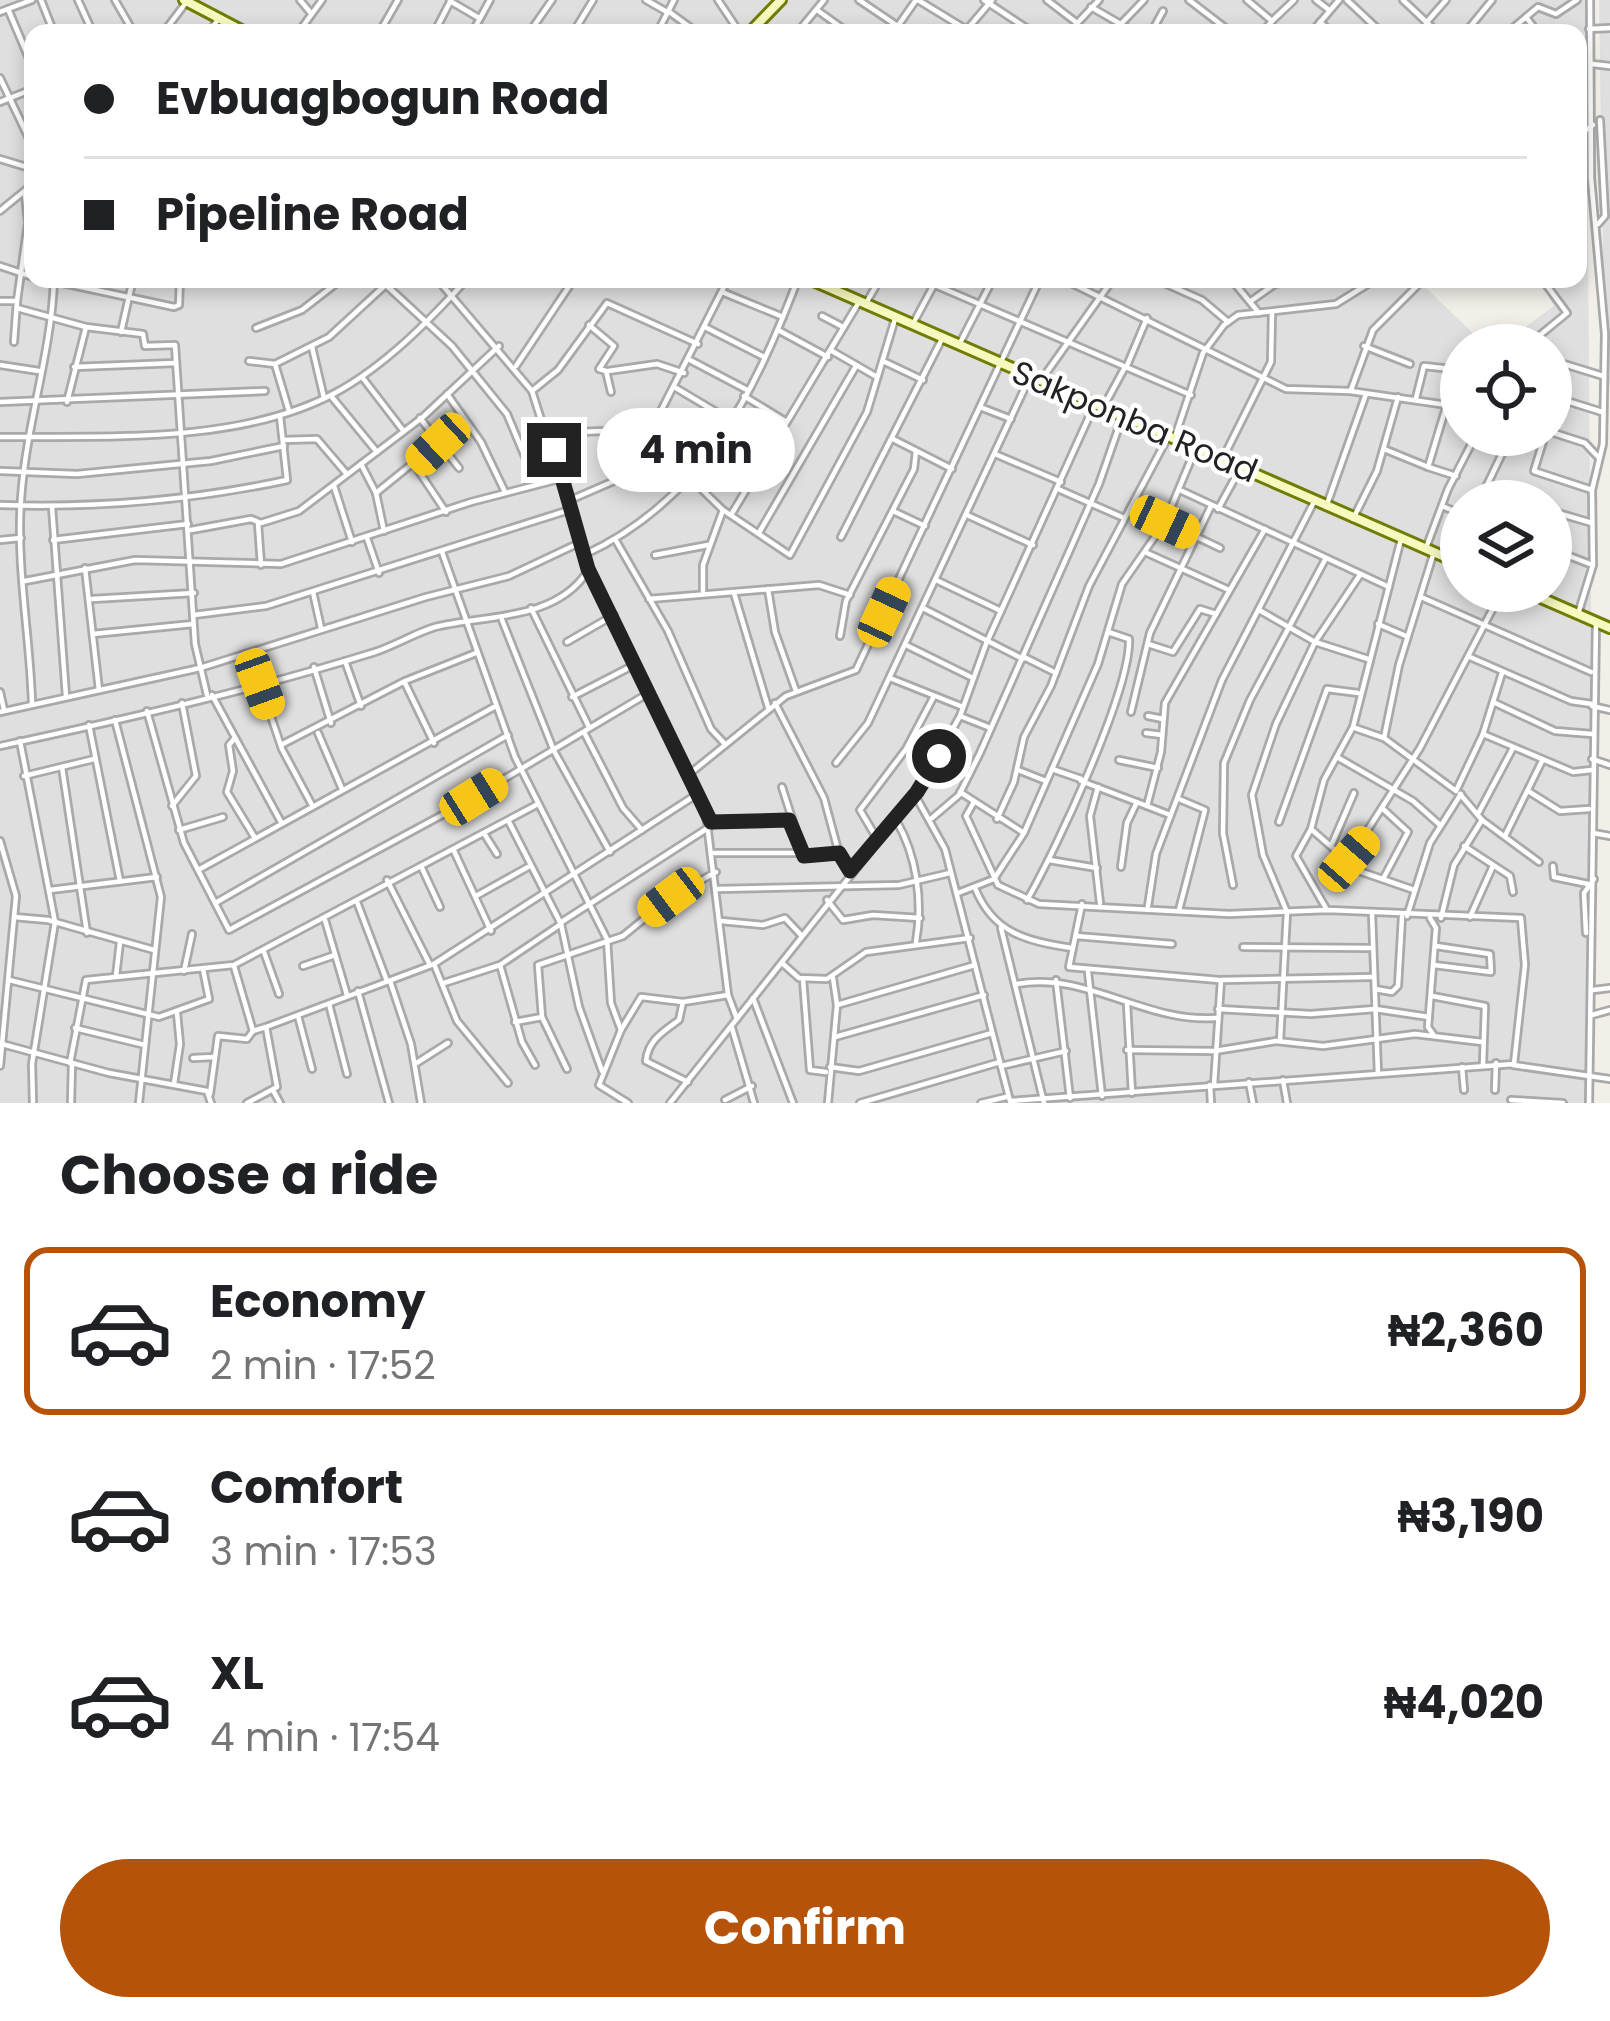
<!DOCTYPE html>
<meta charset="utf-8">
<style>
:root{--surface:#fff;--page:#f2f2f2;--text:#202124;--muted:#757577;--line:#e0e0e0;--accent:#b45309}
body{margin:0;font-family:Poppins,sans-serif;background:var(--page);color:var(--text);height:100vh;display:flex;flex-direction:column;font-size:45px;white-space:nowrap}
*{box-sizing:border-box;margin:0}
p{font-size:39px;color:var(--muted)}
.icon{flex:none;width:66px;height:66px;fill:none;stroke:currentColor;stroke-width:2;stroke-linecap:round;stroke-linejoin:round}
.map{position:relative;height:1103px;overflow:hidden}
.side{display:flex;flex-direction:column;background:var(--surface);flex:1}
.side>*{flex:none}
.hud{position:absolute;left:24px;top:24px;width:1563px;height:264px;border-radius:24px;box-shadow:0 6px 18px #0003;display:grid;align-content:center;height:264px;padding:0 60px;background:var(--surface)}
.controls{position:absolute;left:1440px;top:324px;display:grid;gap:24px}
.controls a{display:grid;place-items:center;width:132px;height:132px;border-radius:50%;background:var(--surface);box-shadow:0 6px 18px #0003;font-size:60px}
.end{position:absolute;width:54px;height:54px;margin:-27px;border:15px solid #222;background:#fff;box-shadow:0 0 0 6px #fff}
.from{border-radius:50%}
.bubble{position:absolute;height:84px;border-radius:42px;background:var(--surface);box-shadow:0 6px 18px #0003;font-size:39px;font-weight:700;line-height:84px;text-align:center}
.car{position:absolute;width:36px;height:72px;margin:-36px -18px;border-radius:15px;box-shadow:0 0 9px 3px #0007;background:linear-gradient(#f5c518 24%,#345 0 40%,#f5c518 0 76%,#345 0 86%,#f5c518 0)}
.hud b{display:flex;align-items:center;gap:42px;height:114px;font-size:45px}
.hud b+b{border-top:3px solid var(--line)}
.hud i{width:30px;height:30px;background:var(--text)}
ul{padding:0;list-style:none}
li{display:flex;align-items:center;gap:36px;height:168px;margin:0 24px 18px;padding:0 36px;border:6px solid transparent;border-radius:24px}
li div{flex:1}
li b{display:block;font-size:45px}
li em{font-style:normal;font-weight:700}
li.on{border-color:var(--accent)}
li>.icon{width:108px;height:108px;stroke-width:1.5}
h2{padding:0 60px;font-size:54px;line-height:144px}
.button{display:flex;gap:24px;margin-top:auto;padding:24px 60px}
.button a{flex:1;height:138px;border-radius:72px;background:var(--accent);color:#fff;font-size:48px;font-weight:700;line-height:138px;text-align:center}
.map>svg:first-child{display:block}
</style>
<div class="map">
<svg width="1610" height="1103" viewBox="0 0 1610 1103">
<rect width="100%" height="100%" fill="#f2efe9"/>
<!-- residential -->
<g fill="#e0dfdf" fill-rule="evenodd">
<path d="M0,0H1586L1591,614L1587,1103H0ZM33,33H1578V279H1538L1554,306L1501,345H1551V435H1461V345H1485L1417,279H33ZM1461,501H1551V591H1461Z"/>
<path d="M1599,0H1610V384H1605Z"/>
</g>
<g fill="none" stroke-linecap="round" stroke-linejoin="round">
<!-- street casing -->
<g stroke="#a9a9a9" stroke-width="10">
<g id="street">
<path d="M41,0L54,33"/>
<path d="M78,0L93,33"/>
<path d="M115,0L134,33"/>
<path d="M300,0L310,12"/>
<path d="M646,0L667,12"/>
<path d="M718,0L740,33"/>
<path d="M859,0L908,33"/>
<path d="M918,0L972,33"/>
<path d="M984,0L1034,33"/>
<path d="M1047,0L1077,23"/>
<path d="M1189,0L1232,33"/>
<path d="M1247,0L1272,21L1294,0"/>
<path d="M1316,0L1329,10"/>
<path d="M1347,0L1382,33"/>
<path d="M1403,0L1438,33"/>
<path d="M450,1L479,18"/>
<path d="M1091,7L1136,33"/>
<path d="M8,9L33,68"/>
<path d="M817,10L849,33"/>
<path d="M668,11L698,33"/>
<path d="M0,12L32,0"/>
<path d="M1526,17L1538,33"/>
<path d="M1320,22L1332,33"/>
<path d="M1426,23L1446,0"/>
<path d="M1120,25L1144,0"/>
<path d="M1589,29L1610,28"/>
<path d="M163,33L185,4"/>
<path d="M209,33L218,19"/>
<path d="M298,33L322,0"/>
<path d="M379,33L398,0"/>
<path d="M434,33L451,0"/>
<path d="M472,33L490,0"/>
<path d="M529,33L552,0"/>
<path d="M573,33L593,0"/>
<path d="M657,33L674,0"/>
<path d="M797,33L824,0"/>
<path d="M893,33L916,0"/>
<path d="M964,33L992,0"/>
<path d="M1068,33L1099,0"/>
<path d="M1151,33L1163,11"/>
<path d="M1175,33H1176"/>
<path d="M1262,33L1272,21"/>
<path d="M1311,33L1339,0"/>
<path d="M1465,33L1492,0"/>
<path d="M1507,33L1538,7L1556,14L1577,0"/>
<path d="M1592,64L1610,66"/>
<path d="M0,78L33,147"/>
<path d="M0,102L33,89"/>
<path d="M1578,136L1593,125"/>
<path d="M0,159L33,169"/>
<path d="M0,211L33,184"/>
<path d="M1598,224L1605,216L1600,120"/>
<path d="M0,266L33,277"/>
<path d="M44,279L174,307L179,305L180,279"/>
<path d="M437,279L532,391L588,569L705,807L728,995L737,1019"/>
<path d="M921,279L1191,395"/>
<path d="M1063,279L1286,389L1350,391L1461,407"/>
<path d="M1155,279L1202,300L1228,322"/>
<path d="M1231,279L1259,313"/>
<path d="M386,285L452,346L507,414L536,483"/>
<path d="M722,292L783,317"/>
<path d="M0,301H17L14,342"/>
<path d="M17,301L28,223L25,194"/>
<path d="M1251,301L1275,284L1297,279"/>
<path d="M865,305L880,279"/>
<path d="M17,308L86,327L143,334L145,346L175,345L195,644L207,695"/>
<path d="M822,316L843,327"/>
<path d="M914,322L937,279"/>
<path d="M589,325L614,346L599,369L606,371L611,392"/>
<path d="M705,327L764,357"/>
<path d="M256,328L302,310L342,279"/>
<path d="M778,330L828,357"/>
<path d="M121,332L133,279"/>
<path d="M960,343L993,279"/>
<path d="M1528,345L1567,313L1542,279"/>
<path d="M1364,346L1410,364"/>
<path d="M312,347L324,398"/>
<path d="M832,351L877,377"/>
<path d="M690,360L747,390"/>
<path d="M1551,360L1603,376"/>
<path d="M249,361L275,364"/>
<path d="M885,362L923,380"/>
<path d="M0,365L39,371"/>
<path d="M516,366L574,279"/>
<path d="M74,367L176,363"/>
<path d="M1126,368L1147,318"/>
<path d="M608,371L657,364L684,373"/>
<path d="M362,377L402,429"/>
<path d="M1042,379L1113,279"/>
<path d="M676,388L728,419"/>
<path d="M1351,390L1373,330L1417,286"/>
<path d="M532,391L558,370L607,303L698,344"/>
<path d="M447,394L481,442L505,492"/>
<path d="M331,396L377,452"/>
<path d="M744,396L785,421"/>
<path d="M1551,396L1602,412"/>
<path d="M1416,398L1424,366L1461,370"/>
<path d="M0,402L265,391"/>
<path d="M67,402L86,327"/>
<path d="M1104,406L1124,369"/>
<path d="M980,407L1011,419"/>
<path d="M289,411L275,364L329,337L392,279"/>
<path d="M420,418L459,468"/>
<path d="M726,428L767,454"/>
<path d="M1551,432L1585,443L1599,458"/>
<path d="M549,433L633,430L648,437"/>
<path d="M1511,435L1487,485L1524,501"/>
<path d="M1545,435L1534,471L1592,490"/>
<path d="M0,437C106,436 240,444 335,393C385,366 429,321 467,279"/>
<path d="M1175,437L1203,353L1224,325L1238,315L1336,304L1376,279"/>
<path d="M893,439L952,469"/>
<path d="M283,440L317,439L346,473"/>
<path d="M642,448L686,486"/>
<path d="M1384,449L1428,467L1447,404"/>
<path d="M995,454L1061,482"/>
<path d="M710,458L749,486"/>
<path d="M1223,458L1271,362L1272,313"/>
<path d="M361,464L376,493L384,531"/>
<path d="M416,467L446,512"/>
<path d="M1428,467L1456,476"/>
<path d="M0,471L77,474L211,461L284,446"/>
<path d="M692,480L723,510L790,555L867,412L895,319"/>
<path d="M334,486L352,542"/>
<path d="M1058,489L1124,518"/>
<path d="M1182,491L1389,587"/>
<path d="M376,493L439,442"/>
<path d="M568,501L614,481L640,452L728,279"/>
<path d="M1478,501L1487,485"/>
<path d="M0,505C95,508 194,500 287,480L280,416"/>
<path d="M1442,506L1461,514"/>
<path d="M52,507L66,696"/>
<path d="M1326,507L1366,394"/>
<path d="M1218,509L1241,467"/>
<path d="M893,511L925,526"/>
<path d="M1551,511L1592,523"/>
<path d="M731,515L859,302"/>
<path d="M967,515L1033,545"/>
<path d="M1353,519L1377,471L1398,397"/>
<path d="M1165,522L1220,548"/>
<path d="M258,523L261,565"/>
<path d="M191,530L251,519L261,523L299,511L423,417L499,346"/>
<path d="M760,531L856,366"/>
<path d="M841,537L942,339"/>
<path d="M367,538L379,573"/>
<path d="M615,539L668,631L711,729L724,743"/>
<path d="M0,540L21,538"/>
<path d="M53,540L188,524"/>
<path d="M1426,548L1448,489L1476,435"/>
<path d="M1551,549L1590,564"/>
<path d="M442,552L515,757L607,939L611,1003L621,1030L599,1085L628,1103"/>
<path d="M1147,553L1229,590"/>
<path d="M584,555C703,500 753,396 798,279"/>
<path d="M655,555L708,545"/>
<path d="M85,568L99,690"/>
<path d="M936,580L1001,611"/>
<path d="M25,581L135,560L281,564L471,502L563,478"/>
<path d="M768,589L775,632L796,691"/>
<path d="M703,591V565L723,510"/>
<path d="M313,592L321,628"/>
<path d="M734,593L768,707"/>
<path d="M1421,597L1591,672"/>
<path d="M92,599L194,593"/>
<path d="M649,599L819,585L850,595"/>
<path d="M531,608L589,727"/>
<path d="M923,608L1023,659"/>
<path d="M1259,610L1315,642L1368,659"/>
<path d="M1578,614L1593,565L1592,490L1603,444L1605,334L1591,178L1590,0"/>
<path d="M194,615L266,606L569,510"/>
<path d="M502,620L554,751L610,852"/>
<path d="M1378,624L1406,636"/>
<path d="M93,634L193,624"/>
<path d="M840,636L846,601L914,469L916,451"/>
<path d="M567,642L614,615"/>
<path d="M1148,644L1173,652L1200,609L1216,614"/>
<path d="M908,646L973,678"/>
<path d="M1024,657L1056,673"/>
<path d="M1470,657L1571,701L1592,704"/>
<path d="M345,661L361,706"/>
<path d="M314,667L331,723"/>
<path d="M890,678L963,707"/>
<path d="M405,683L434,743"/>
<path d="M260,684L282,749L312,805"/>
<path d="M0,692L4,710"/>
<path d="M212,695L281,822"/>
<path d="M572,697L634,665"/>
<path d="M1493,702L1555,731L1592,734"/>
<path d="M32,703C30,636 16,566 21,499C26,424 52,351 54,279"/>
<path d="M775,703L824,798L838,850L850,871"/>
<path d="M1592,706L1610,710"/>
<path d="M147,711L184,843L229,930L455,808L647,694"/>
<path d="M0,712L200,668L426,597L509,576L579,543"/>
<path d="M1131,712L1150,633L1211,506"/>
<path d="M960,716L988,727"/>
<path d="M1148,716L1163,719"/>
<path d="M115,720L161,897L139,1103"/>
<path d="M89,725L120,881"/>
<path d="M1355,728L1384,738L1456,791L1483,734L1502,673"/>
<path d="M318,733L342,789"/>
<path d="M1146,733L1162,735"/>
<path d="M585,734L623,808L642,830"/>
<path d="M1483,734L1573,772L1592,770"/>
<path d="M235,738L229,745L233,771L227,792L255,838"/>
<path d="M1384,738L1399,665L1434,552"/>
<path d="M20,741L55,922L32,1064L33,1103"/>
<path d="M281,745L405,681L476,653"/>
<path d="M0,746C126,719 253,690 375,652C396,645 415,633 435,627C484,615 555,621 587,572"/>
<path d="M939,756L968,776"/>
<path d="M1337,757L1413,801L1440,825"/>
<path d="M1592,759L1610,765"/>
<path d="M1119,760L1158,768"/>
<path d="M836,763L868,723L1029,379"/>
<path d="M62,767L87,933"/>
<path d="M1052,769L1081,779"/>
<path d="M1018,770L1046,781"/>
<path d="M688,775L786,696L856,670L1040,279"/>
<path d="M24,776L94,759"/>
<path d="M1081,781L1147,806L1161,752L1165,703L1265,529"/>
<path d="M782,787L804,856"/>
<path d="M1098,787L1090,816L1100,903"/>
<path d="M1528,791L1560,811L1589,809"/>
<path d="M960,792L1024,833"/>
<path d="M1460,794L1482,820L1539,862"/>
<path d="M915,795L945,849L1010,1101L1514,1064L1525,965L1521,918L1328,910L1229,914L1039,904L998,885L966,816L974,802"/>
<path d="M1179,799L1205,810L1179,910"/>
<path d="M172,806L196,776L182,703"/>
<path d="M1147,806L1170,815"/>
<path d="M1382,808L1408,832L1383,879"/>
<path d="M1479,812L1513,748"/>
<path d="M932,818L959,795L980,753L1099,484L1123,415"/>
<path d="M997,819L1014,782L1024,737L1051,686L1089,586L1168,437"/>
<path d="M896,820C917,856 923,901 916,942"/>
<path d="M509,822L561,924L579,1007L602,1071"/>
<path d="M711,822L789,821"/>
<path d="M1279,822L1327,689L1358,693"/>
<path d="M1311,829L1324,780L1353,727L1401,539"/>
<path d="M179,830L223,817"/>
<path d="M1593,833L1610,836"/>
<path d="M485,835L497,854"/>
<path d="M1505,836L1542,761"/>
<path d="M876,837L860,810L906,749L933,698"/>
<path d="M0,841L16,896L0,1066"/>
<path d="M1332,844L1354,793"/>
<path d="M1464,846L1510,876L1513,892"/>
<path d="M454,851L491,931"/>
<path d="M714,853H839"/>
<path d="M1349,859L1420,748L1502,591"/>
<path d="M1049,860L1097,868"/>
<path d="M421,866L440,907"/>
<path d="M1553,866L1554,877L1588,884"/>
<path d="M1121,867L1127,823L1137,802"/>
<path d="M200,869L494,707"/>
<path d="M387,880L430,965"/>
<path d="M1233,885L1223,833L1224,763L1250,700L1326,558"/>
<path d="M975,888C993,933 1026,941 1072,948"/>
<path d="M717,889L899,885L950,873"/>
<path d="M50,890L157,877"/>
<path d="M958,893L994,879L1024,833L1098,664L1122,584L1165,522L1195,450"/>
<path d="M476,896L528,867"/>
<path d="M827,900L843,920L873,915L920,918"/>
<path d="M1027,900C1055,852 1131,690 1129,639L1108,632"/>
<path d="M217,902L508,735"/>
<path d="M357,902L387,981"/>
<path d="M1082,904L1069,967L1219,980"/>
<path d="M1148,906L1156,854L1222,680L1314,502"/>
<path d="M1327,910L1296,856L1311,829L1359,871L1414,890"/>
<path d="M1372,914L1378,1074"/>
<path d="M1407,916L1430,843L1461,794"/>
<path d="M14,917L48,920L154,950"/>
<path d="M1470,917L1492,868"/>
<path d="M1430,918L1436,928L1428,1027L1433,1034"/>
<path d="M1441,918L1454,865L1482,820"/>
<path d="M325,920L347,995"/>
<path d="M721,921L763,925L785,918L801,935"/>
<path d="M560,923L711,826"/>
<path d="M1001,928L1044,1103"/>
<path d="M1586,933L1584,893L1594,879"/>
<path d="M1076,936L1172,944"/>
<path d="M1243,947L1370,948"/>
<path d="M264,952L279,994"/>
<path d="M782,963L799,978L827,979L866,952L970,938"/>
<path d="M434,964L457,1021L508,1083"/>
<path d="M500,965L522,1042L535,1065"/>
<path d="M1434,965L1491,972L1490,954L1436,946"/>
<path d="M234,966L253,1031L266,1027L434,964L699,793"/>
<path d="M303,966L335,955"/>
<path d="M184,971L192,934"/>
<path d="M1088,972L1102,1096"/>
<path d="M116,976L120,942"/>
<path d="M803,979L810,1070L826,1072"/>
<path d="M9,980L159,1017L209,999L203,969"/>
<path d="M1056,980L1070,1098"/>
<path d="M390,981L411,1044L421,1103"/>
<path d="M444,983L500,965L561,924"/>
<path d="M1017,984C1086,971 1145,1023 1215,1018"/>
<path d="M1375,989L1392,992L1398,986L1402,917"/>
<path d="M1593,990L1610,988"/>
<path d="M358,991L389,1103"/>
<path d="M1432,996L1485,1006L1483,1064"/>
<path d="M753,998L793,1103"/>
<path d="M329,1004L347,1074"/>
<path d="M1127,1004L1132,1093"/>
<path d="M837,1005L975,965"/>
<path d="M1218,1009L1311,1014L1375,1009L1429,1017"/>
<path d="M1592,1015L1610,1010"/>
<path d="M298,1016L312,1069"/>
<path d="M515,1022L542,1017"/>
<path d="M75,1028L145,1045"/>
<path d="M732,1028L754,1103"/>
<path d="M621,1030L641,997L683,1002"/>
<path d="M835,1037L984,995"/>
<path d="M1280,1041L1287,912L1263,855L1252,795L1276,724L1315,642L1360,575"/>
<path d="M2,1044L109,1073L207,1091L211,1103"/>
<path d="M1127,1050L1215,1051L1276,1041L1323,1046L1415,1034L1482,1042"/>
<path d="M193,1058L214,1057"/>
<path d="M70,1063L86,980L234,965L538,804"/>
<path d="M415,1064L448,1043"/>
<path d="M1513,1065L1610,1079"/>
<path d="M1001,1066L1066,1051"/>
<path d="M830,1067L859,1071L992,1033"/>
<path d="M1462,1067L1464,1090"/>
<path d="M567,1069L542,1017L538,965L623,936L671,897L716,872"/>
<path d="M1283,1080L1287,1103"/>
<path d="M688,1082L646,1061C648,1040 664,1031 679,1020L683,1002L728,995"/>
<path d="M1249,1082L1253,1103"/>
<path d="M174,1084L180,1044L177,1013"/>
<path d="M1210,1085L1211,1103"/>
<path d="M1214,1085L1221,980L1372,977"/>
<path d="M1495,1090L1496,1063"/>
<path d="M274,1092L280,1103"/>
<path d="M210,1094L218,1036L247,1039L253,1031"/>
<path d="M725,1100L752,1086"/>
<path d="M1511,1100L1563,1103"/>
<path d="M71,1103L72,1063"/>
<path d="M247,1103L277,1087L266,1027"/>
<path d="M670,1103L917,792L960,716L986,644L1094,406"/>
<path d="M828,1103L837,1005L833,978"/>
<path d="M860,1103L1000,1062"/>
<path d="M981,1103L1006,1097"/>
<path d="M1589,1103L1596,622"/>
</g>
</g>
<!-- secondary casing -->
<g stroke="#707d05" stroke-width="14">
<g id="secondary">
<path d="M184,0L247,33"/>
<path d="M749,33L781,0"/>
<path d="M809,279L1461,564"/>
<path d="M1525,591L1610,628"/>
</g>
</g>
<!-- street -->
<use href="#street" stroke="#fff" stroke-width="4.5"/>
<!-- secondary -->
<use href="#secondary" stroke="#f7fabf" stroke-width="8"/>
</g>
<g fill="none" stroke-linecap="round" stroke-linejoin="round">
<!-- route -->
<path stroke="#222" stroke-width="15" d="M554,450L588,569L711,822L789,820L804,856L839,853L850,871L917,792L939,756"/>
</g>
<g text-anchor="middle" stroke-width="9" stroke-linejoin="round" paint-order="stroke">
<!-- street labels -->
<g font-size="33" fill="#222" stroke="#fff">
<text transform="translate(1135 421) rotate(23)" y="12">Sakponba Road</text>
</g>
</g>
</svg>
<div class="controls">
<a><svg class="icon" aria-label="locate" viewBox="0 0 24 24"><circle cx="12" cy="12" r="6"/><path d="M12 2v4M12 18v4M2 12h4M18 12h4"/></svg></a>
<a><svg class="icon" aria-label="layers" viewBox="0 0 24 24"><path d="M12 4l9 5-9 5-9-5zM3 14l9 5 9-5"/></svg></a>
</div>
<i class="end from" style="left:939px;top:756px"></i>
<i class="end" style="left:554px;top:450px"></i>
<div class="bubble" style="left:597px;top:408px;width:198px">4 min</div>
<i class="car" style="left:438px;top:444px;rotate:227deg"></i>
<i class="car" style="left:1165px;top:522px;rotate:115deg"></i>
<i class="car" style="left:884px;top:612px;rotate:25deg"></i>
<i class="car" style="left:260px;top:684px;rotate:160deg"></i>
<i class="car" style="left:474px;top:797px;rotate:58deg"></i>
<i class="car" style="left:1349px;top:859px;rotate:41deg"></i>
<i class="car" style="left:671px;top:897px;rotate:233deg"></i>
<div class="hud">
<b><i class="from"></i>Evbuagbogun Road</b>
<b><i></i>Pipeline Road</b>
</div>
</div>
<section class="side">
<h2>Choose a ride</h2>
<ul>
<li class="on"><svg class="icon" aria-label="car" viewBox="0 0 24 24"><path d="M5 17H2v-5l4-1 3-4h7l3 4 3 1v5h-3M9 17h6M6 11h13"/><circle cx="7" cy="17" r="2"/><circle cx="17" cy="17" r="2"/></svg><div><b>Economy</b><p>2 min · 17:52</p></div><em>₦2,360</em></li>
<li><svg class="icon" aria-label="car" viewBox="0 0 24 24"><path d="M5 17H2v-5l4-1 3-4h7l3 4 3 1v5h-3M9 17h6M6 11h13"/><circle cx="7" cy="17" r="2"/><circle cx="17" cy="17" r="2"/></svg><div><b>Comfort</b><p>3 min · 17:53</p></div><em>₦3,190</em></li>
<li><svg class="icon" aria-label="car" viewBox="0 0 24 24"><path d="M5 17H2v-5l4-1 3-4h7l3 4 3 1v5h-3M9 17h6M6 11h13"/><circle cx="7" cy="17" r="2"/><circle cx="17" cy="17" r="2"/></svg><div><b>XL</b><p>4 min · 17:54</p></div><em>₦4,020</em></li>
</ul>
<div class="button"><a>Confirm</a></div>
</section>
